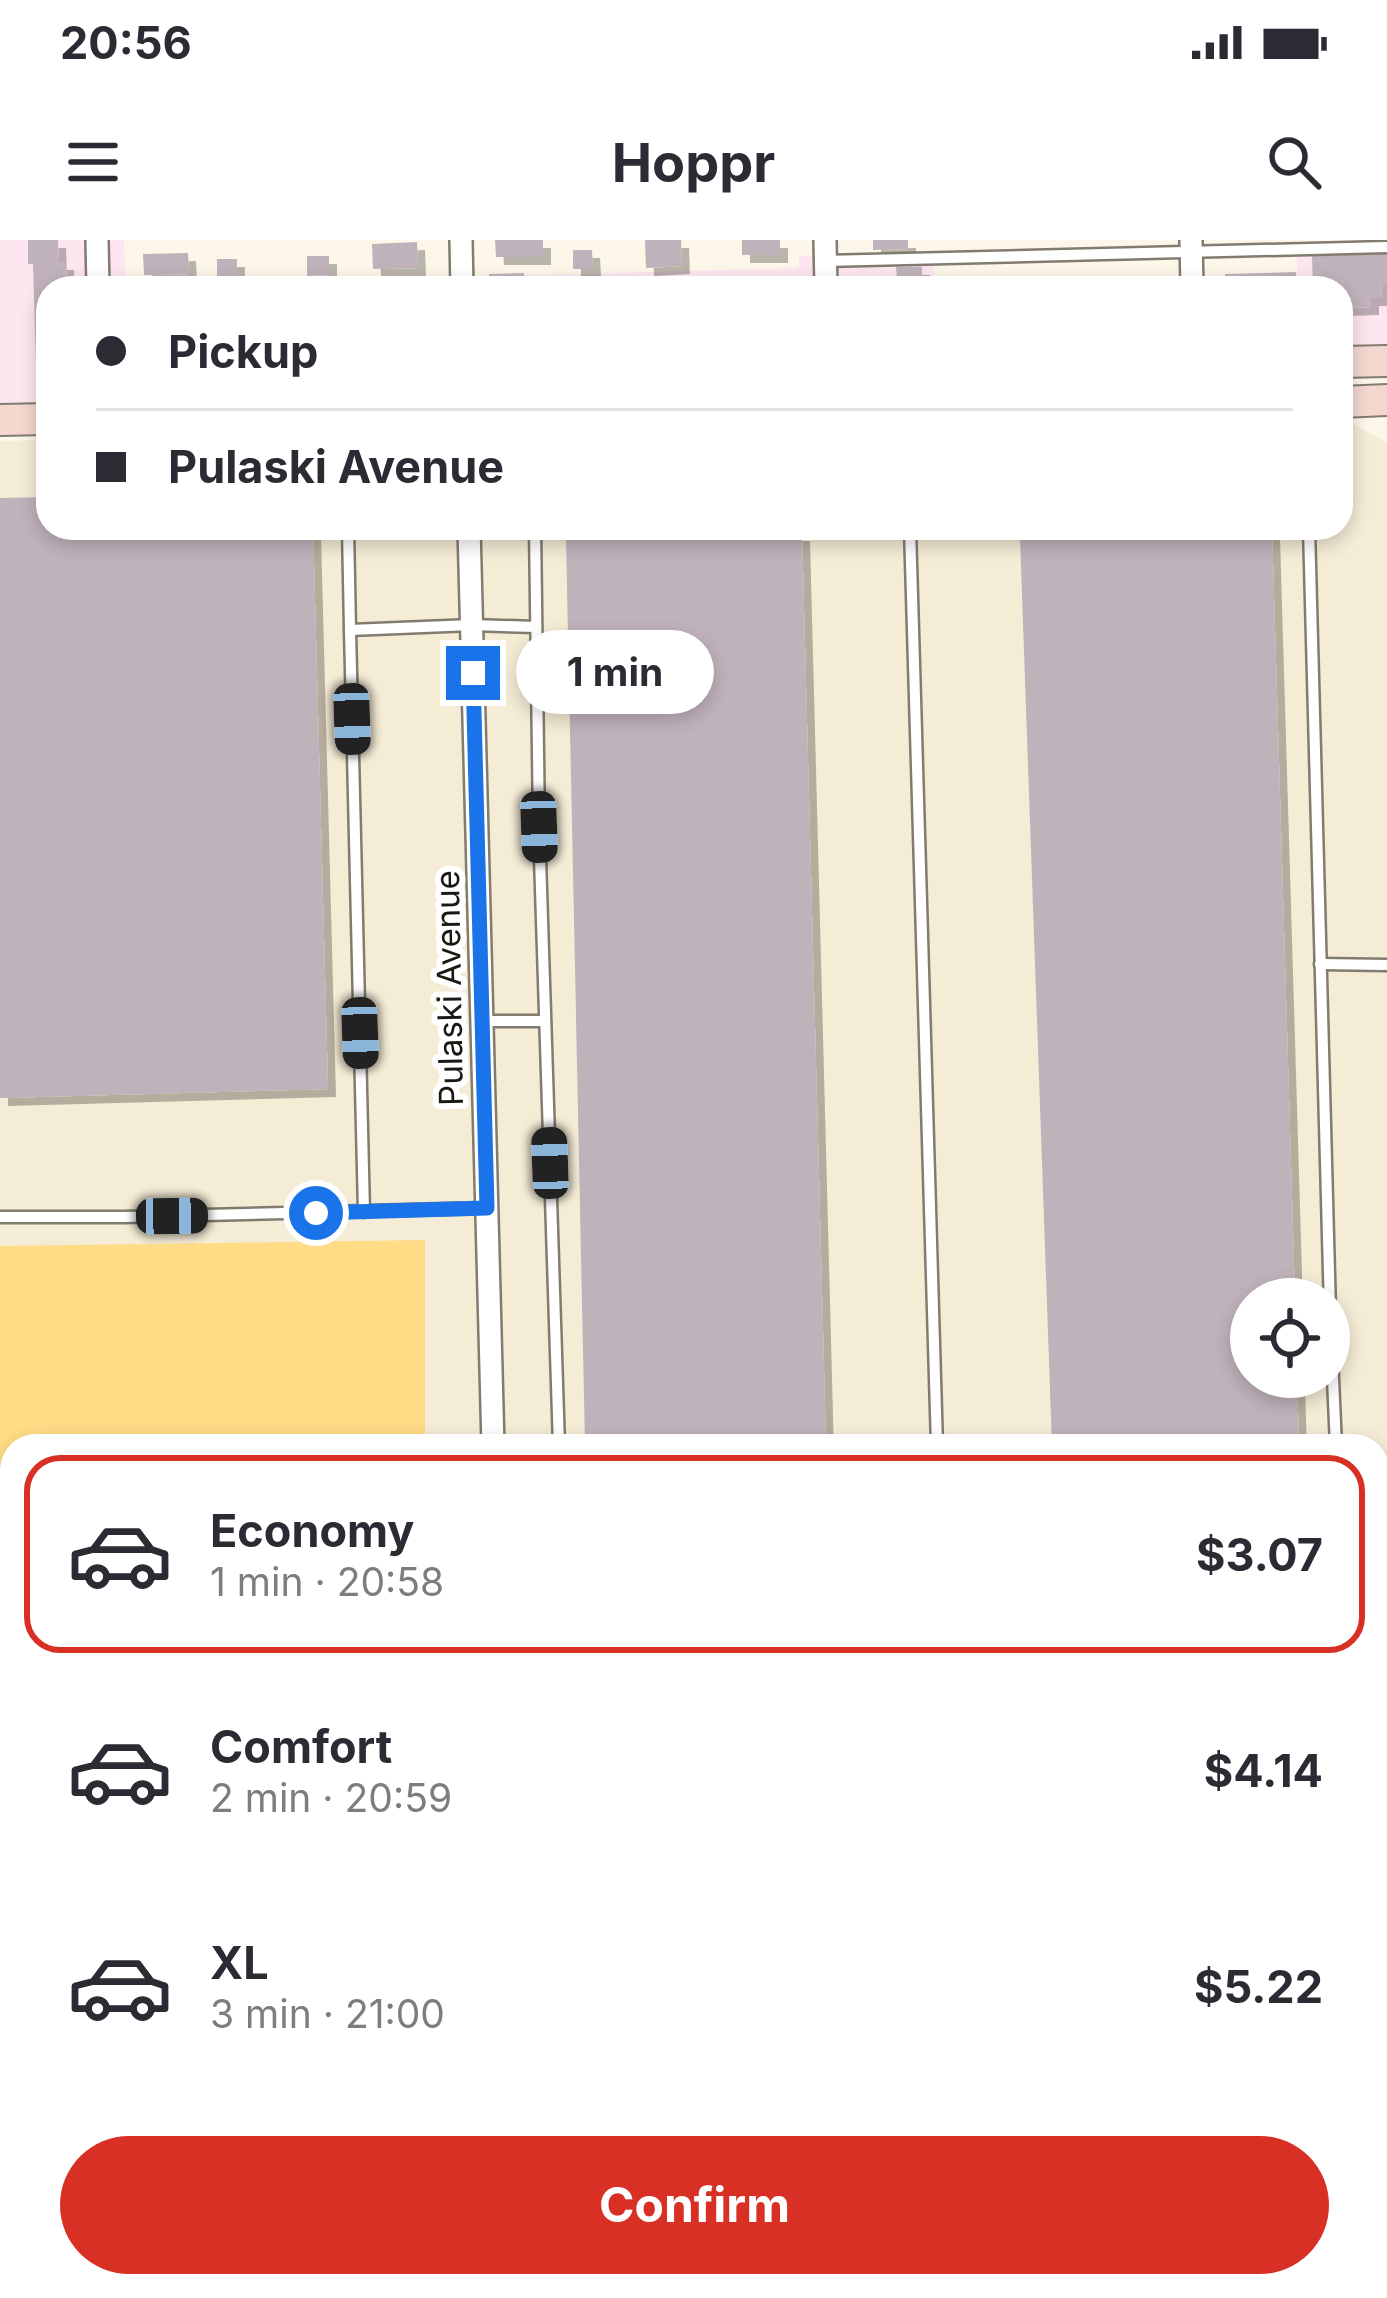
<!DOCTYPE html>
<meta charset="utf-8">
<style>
:root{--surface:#fff;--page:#f2f2f3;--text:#2b2b33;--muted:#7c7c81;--line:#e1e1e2;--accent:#d93025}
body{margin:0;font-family:Inter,sans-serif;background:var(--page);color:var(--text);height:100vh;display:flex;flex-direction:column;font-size:45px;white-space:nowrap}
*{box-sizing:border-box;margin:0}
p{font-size:39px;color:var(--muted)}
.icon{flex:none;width:66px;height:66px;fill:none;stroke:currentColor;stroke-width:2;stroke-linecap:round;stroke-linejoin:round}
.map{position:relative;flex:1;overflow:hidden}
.side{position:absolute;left:0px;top:1194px;width:1389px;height:864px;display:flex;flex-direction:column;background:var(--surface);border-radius:36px 36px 0 0;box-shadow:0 6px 18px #0003}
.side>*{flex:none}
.top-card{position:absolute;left:36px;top:36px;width:1317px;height:264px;border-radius:36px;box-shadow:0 6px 18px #0003;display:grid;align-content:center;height:264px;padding:0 60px;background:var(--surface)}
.fabs{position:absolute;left:1230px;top:1038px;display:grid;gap:24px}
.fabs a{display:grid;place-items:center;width:120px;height:120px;border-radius:50%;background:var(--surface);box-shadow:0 6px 18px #0003;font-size:60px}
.end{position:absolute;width:54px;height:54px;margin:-27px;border:15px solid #1a73e8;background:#fff;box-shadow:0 0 0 6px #fff}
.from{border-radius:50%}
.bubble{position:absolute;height:84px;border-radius:42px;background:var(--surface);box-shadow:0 6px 18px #0003;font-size:39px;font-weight:700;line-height:84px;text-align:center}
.car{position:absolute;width:36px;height:72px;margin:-36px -18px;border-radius:15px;box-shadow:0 0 9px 3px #0007;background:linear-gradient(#222 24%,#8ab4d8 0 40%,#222 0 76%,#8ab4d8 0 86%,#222 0)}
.top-card b{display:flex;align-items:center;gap:42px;height:114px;font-size:45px}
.top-card b+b{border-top:3px solid var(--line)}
.top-card i{width:30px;height:30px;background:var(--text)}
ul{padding:21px 0 0;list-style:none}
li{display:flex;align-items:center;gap:36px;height:198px;margin:0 24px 18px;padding:0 36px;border:6px solid transparent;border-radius:36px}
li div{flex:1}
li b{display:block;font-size:45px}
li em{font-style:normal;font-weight:700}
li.current{border-color:var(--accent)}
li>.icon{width:108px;height:108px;stroke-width:1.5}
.button{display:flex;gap:24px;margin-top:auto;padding:24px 60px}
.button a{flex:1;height:138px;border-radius:72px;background:var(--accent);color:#fff;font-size:48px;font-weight:700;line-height:138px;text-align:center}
.status{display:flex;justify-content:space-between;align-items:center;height:84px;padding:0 60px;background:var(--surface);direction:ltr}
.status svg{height:33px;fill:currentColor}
header{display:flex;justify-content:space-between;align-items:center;height:156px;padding:0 60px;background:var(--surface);font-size:54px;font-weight:700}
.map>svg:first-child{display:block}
</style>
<div class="status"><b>20:56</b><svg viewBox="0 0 49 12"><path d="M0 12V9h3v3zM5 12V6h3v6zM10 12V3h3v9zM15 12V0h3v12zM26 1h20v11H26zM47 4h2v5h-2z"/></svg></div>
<header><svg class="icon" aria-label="menu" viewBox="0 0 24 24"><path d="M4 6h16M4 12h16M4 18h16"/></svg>Hoppr<svg class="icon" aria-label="search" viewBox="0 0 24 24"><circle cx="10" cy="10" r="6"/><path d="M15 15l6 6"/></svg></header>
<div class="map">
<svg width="1387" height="2058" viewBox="0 0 1387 2058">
<defs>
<filter id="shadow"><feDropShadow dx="8" dy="8" stdDeviation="0" flood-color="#0004"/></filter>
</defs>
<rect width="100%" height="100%" fill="#fdf7e9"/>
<!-- commercial -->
<g fill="#fee6f1">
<path d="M0,0H124L126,46L456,37L457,48H48V172L0,173Z"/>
<path d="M1387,0V116L1341,117V48H1298L1296,2Z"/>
<path d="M933,11L935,48H467V37L799,28V16Z"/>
</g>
<!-- built -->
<path fill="#f5ecd6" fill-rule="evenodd" d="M1341,176L1387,203V1311L1377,1315V1206H12V2046H1135V2058H0V201L48,200V288H1341ZM1251,1059H1329V1137H1251Z"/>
<!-- green -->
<path fill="#ffdc85" d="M425,1000V1206H12V1274H0V1006Z"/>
<!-- water -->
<path fill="#bfddf4" d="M1171,2046H1375V2056L1171,2058Z"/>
<!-- building -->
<g fill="#c0b2bb" filter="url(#shadow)">
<path d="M28,0H58L59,22H66L67,48H48V124H36L33,24H28Z"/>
<path d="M495,0H543V17H496Z"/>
<path d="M645,0H681L682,26L646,28Z"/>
<rect x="742" y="0" width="38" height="15"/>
<path d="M873,0H908V9L873,10Z"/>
<path d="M417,2L418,28L373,29L372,4Z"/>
<path d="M573,10H592L593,29H573Z"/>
<path d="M188,13L189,34L144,35L143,14Z"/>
<path d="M1387,14V45H1381L1382,58H1371V67L1341,68V48H1313L1312,16Z"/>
<path d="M307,16H329V35L307,36Z"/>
<rect x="217" y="19" width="20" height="18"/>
<path d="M896,27H922V48H853V40L897,39Z"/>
<path d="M1296,32L1297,48H1225V34Z"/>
<path d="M524,33V48H489V34Z"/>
<path d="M432,39V48H365V41Z"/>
<path d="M344,42V48H278V43Z"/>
<path d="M794,43V48H742V44Z"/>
<path d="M48,257V288H313L328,849L0,858V258Z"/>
<path d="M1272,290L1295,1059H1251V1137H1297L1299,1206H1052L1020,298Z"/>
<path d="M802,293L826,1206H585L566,298Z"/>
<rect x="0" y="1343" width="12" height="271"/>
<path d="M46,2046H117L118,2058H46Z"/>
<path d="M442,2046H679L680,2058H442Z"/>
<rect x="962" y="2046" width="141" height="12"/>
</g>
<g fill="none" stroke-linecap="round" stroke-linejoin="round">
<!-- service casing -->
<g stroke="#827c6f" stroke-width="15">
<g id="service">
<path d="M825,21L1387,7"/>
<path d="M348,288L350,390L472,385L536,387"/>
<path d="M535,288L539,587L559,1206"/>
<path d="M910,288L937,1206"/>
<path d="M1309,288L1330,1071L1336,1206"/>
<path d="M350,390L364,972"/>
<path d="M1320,724L1387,725"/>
<path d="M483,781H545"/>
<path d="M0,977H124L487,968"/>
<path d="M1377,1272L1387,1270"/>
<path d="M0,1303H12"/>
<path d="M0,1701H12"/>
<path d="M0,1974H12"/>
<path d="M309,2046L318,2054V2058"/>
<path d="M366,2046V2058"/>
<path d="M776,2046V2058"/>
<path d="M832,2046V2058"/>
<path d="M895,2046V2058"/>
</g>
</g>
<!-- minor casing -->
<g stroke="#827c6f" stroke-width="26">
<g id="minor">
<path d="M97,0L98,48"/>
<path d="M461,0L462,48"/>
<path d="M825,0L826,48"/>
<path d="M1191,0L1192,48"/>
<path d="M469,288L493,1206"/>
<path d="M1377,1801H1387"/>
<path d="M0,1843H12"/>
</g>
</g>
<!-- secondary casing -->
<g stroke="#827c6f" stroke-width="34">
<g id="secondary">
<path d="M1341,122L1387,121"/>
<path d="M1341,162L1387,160"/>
<path d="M0,180L48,179"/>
</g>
</g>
<!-- service -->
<use href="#service" stroke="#fff" stroke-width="10"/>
<!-- minor -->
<use href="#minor" stroke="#fff" stroke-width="21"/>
<!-- secondary -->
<use href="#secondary" stroke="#f4d8d0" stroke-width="30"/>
</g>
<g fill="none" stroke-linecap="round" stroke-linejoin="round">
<!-- route -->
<path stroke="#1a73e8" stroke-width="15" d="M316,973L487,968L473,433"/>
</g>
<g text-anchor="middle" stroke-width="12" stroke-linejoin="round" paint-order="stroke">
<!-- street labels -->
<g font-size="33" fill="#1b1813" stroke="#fff">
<text transform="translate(449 748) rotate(-91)" y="12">Pulaski Avenue</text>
</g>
</g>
</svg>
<div class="fabs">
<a><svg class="icon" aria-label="locate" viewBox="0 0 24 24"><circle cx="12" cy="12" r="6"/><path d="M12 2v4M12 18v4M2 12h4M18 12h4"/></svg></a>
</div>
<i class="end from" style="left:316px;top:973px"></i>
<i class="end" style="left:473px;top:433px"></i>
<div class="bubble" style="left:516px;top:390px;width:198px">1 min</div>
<i class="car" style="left:352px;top:479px;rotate:178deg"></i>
<i class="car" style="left:539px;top:587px;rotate:178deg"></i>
<i class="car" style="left:360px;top:793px;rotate:178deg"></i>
<i class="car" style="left:550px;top:923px;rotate:358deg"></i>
<i class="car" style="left:172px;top:976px;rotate:89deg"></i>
<div class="top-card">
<b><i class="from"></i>Pickup</b>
<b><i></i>Pulaski Avenue</b>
</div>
<section class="side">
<ul>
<li class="current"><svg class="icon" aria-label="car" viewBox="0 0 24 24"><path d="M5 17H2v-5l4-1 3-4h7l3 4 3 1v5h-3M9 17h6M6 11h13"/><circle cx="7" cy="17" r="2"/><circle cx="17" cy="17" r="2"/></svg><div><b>Economy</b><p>1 min · 20:58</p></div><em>$3.07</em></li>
<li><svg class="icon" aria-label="car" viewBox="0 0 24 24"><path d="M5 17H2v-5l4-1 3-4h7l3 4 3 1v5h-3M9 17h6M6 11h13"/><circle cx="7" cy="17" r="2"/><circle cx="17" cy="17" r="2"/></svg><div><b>Comfort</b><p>2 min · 20:59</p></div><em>$4.14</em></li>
<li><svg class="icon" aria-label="car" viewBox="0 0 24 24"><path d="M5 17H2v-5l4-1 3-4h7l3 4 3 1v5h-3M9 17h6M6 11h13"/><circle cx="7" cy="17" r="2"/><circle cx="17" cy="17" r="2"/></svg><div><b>XL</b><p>3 min · 21:00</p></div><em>$5.22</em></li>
</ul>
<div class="button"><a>Confirm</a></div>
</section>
</div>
